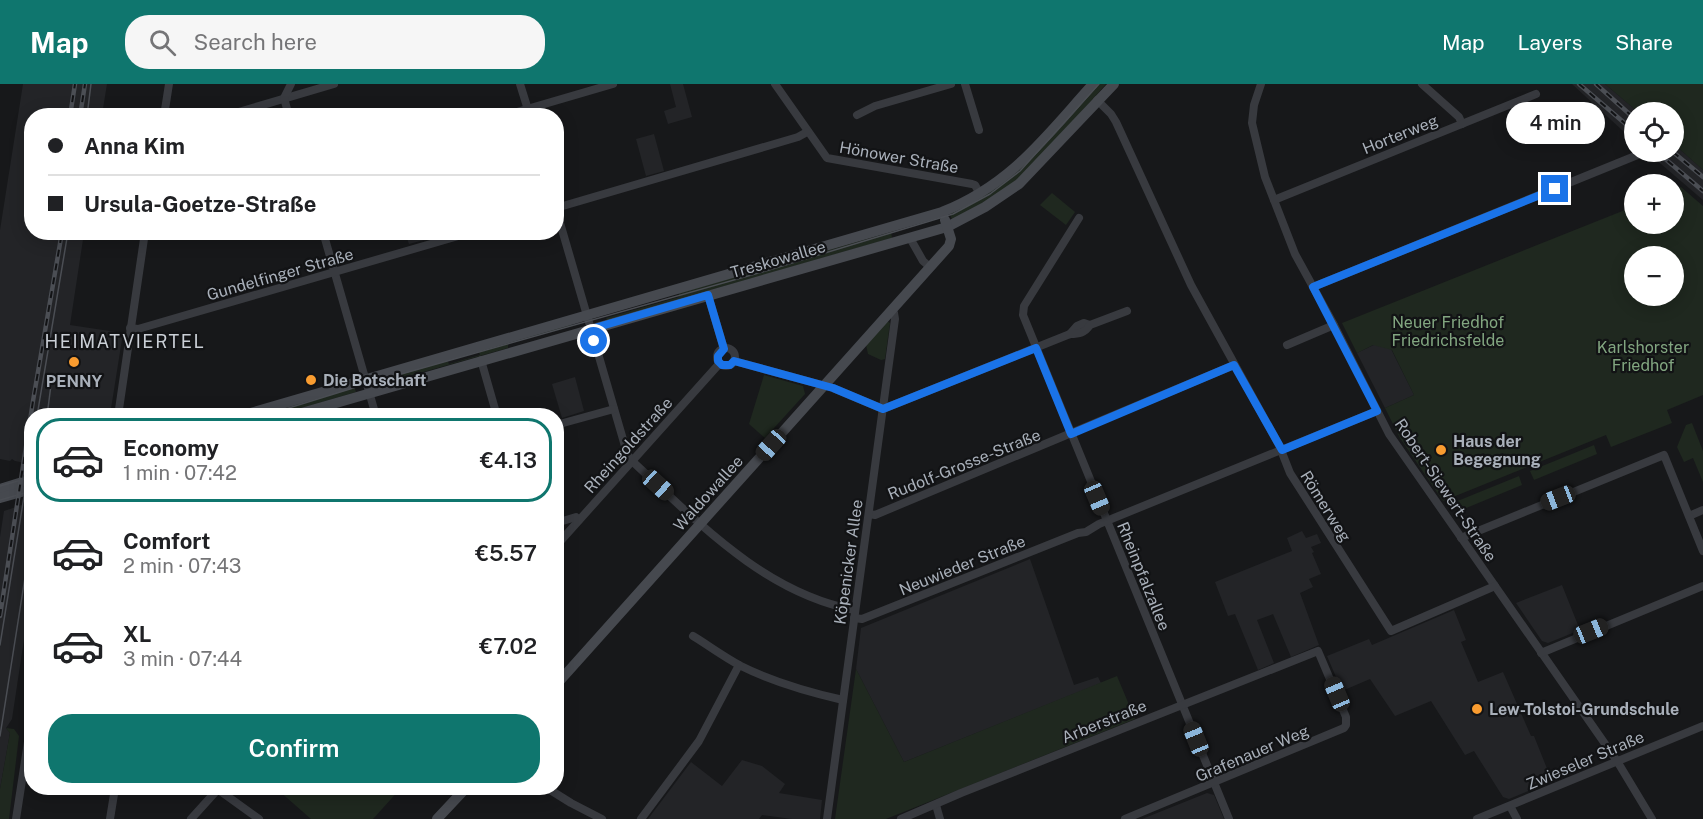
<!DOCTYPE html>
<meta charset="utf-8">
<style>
:root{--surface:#fff;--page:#f6f6f6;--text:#202124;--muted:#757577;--line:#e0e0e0;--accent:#0f766e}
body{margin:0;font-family:"Public Sans",sans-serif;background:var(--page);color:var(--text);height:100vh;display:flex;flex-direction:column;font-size:22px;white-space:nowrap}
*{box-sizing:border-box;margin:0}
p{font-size:20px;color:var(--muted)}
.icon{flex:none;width:33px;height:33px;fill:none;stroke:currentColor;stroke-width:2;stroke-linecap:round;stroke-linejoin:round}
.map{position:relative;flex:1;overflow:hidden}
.details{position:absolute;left:24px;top:324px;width:540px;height:387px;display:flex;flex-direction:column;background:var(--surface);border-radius:24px;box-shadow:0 3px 15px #0003}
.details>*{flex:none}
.guide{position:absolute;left:24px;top:24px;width:540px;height:132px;border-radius:24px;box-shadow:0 3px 15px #0003;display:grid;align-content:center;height:132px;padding:0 24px;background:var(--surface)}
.fabs{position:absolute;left:1624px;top:18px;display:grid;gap:12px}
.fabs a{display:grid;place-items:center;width:60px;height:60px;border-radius:50%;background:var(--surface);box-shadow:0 3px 15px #0003;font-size:30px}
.end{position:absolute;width:27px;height:27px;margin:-14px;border:8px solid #1a73e8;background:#fff;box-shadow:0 0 0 3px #fff}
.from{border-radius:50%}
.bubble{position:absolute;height:42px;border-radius:21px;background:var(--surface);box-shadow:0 3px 15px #0003;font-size:20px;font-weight:600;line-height:42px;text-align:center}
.car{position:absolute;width:18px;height:36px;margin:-18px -9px;border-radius:8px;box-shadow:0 0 4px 2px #0007;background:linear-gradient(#222 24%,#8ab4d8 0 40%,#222 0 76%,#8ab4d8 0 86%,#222 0)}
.guide b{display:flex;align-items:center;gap:21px;height:57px;font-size:22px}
.guide b+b{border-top:2px solid var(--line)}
.guide i{width:15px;height:15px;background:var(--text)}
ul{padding:10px 0 0;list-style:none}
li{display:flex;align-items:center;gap:18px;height:84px;margin:0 12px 9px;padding:0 12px;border:3px solid transparent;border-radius:24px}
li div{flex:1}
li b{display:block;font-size:22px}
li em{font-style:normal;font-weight:600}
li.current{border-color:var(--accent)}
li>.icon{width:54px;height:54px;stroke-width:1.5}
.button{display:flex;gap:12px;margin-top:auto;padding:12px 24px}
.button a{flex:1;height:69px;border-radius:24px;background:var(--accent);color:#fff;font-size:24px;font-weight:600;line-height:69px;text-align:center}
header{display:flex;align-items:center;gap:36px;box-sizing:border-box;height:84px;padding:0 30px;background:var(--accent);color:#fff}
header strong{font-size:28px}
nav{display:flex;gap:33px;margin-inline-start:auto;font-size:21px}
.search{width:420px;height:54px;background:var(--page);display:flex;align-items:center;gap:15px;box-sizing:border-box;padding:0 21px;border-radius:24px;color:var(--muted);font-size:22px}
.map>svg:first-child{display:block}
</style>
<header>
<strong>Map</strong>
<div class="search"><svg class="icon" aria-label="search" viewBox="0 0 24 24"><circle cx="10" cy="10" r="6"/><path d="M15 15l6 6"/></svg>Search here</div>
<nav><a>Map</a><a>Layers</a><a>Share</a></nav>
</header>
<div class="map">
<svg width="1703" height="735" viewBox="0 0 1703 735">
<rect width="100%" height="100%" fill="#17181a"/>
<!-- built -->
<g fill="#232427">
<path d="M23,0H107L102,31L32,32V148L84,149L70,241L123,249L110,331L32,332V380H30L15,377L12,375L10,377L0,375V146Z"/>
<path d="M670,0H683L692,33L668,40L664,27L676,23Z"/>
<path d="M1572,0H1605L1638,28H1635V58Z"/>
<path d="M654,50L664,87L646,92L636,55Z"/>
<path d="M1674,60L1703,86V116L1647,68H1674Z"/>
<path d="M405,149V148L450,149L409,160Z"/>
<path d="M1386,255L1414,311L1385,324L1357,269Z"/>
<path d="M575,293L584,327L562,334L552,300Z"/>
<path d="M31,418V509L12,635L6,644L10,649L0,705V453L4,427Z"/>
<path d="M1302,447L1306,454L1317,450L1321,459L1311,463L1314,468L1312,469L1321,490L1309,495L1313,503L1300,509L1319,561L1291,573L1273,530L1257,536L1274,579L1258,586L1235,530L1228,532L1215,498L1292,467L1287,454Z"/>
<path d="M1030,475L1074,601L1098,593L1101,599L904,678L856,585L861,544Z"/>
<path d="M1562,501L1580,546L1548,559L1542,557L1516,519Z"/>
<path d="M1454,526L1466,556L1461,558L1478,598L1503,588L1531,652H1534L1552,697L1509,715L1503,713L1474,667L1465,671L1431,617L1395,632L1370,595L1342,607L1327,572L1369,555L1372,561Z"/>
<path d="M742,676L762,682L785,700L779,709L822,716L820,735H792L762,731L759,735H648L691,678L722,702Z"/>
<path d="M1207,709L1214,711L1224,735H1142Z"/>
</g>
<!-- green -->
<g fill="#1f281f" fill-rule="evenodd">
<path d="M1097,0H1106L1039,76L1006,106L952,136L950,130L989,109Z"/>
<path d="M1605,0H1703V86L1674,60V28H1638Z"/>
<path d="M1681,103L1703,122V311L1667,326L1672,339L1611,363L1606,351L1443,417L1400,354L1385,324L1414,311L1392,266L1373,261L1357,269L1342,239L1635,122V140H1674V105ZM1635,172H1674V212H1635Z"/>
<path d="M1052,109L1075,128L1066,141L1040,121Z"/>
<path d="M891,148L892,154L607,236L606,234L679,213V209Z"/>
<path d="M887,237L890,239L885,275L881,276L868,270L866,261Z"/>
<path d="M571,240V242L508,260V264L381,300L379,294L447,275L449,280L480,271L479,268Z"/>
<path d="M764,291L803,302L805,310L765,354L749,340Z"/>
<path d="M354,302L356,308L278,331L258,332Z"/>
<path d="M1692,339L1703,367V398L1693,374L1684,378L1677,363L1686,341Z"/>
<path d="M1594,361L1597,370L1534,396L1530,387Z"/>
<path d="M1519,392L1522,401L1459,427L1455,418Z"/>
<path d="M856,585L904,678L1117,592L1135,635L886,735H835Z"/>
<path d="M6,644L14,645L19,652L9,735H0V705L10,649Z"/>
<path d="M280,704H401L373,735H311L278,706Z"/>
</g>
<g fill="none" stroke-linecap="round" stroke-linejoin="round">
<!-- street -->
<g stroke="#383a3f" stroke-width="8">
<path d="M520,0L530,32"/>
<path d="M775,0L827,74L972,100L975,101L980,110"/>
<path d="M965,0L979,46"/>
<path d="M1261,0L1254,21L1252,39L1265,93L1295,170L1334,241L1389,350L1617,677L1652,735"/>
<path d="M1422,0L1459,33L1462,40"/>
<path d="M1097,16L1111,30L1116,38L1191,201L1279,361L1290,389L1391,547L1495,502"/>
<path d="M857,31L875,22L951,0"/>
<path d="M164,32L169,0"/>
<path d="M225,32L334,0"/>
<path d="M289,32L284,14L291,0"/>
<path d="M503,32L613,0"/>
<path d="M1274,116L1536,10"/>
<path d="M556,124L798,53L807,48"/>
<path d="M556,125L627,369L632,377C697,437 764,509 855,526"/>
<path d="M1079,134L1024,222L1023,231L1229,735"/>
<path d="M323,148L376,332"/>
<path d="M910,154L923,177L930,183"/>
<path d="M1313,203L1640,70"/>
<path d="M708,211L724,265"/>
<path d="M130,244L138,245L472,148"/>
<path d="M1070,250L1077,242L1084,239L1090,241"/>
<path d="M1287,261L1334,241"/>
<circle cx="726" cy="273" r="9"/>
<path d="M481,276L497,332"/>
<path d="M734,277L833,304L883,325"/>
<path d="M883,325L1070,250C1079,250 1085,249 1090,241L1127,227"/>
<path d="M118,332L145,148"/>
<path d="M556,341L614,325"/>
<path d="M869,430L875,431L1234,281"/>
<path d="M1689,432L1703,426"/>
<path d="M556,439L576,433L579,436"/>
<path d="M1461,454L1664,371L1703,467"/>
<path d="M556,462L720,279"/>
<path d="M854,534L862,535L1078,449L1086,448L1099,440L1377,327"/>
<path d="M693,552C708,561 724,573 741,582C773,598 808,608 843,616"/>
<path d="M1541,569L1703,502"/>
<path d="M216,704L259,735"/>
<path d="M547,704L571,719L602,735"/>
<path d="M936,721L940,735"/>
<path d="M1510,722L1517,735"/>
<path d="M16,735L32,632"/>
<path d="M110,735L115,704"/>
<path d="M191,735L219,704"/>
<path d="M641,735L699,657L739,581"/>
<path d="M827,735L895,235L894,229L891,226"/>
<path d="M901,735L961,709L1318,567L1346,633V641L1344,644L1125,735"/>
<path d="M1477,735L1703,642"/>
</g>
<!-- secondary -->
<g stroke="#46494f" stroke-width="10">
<path d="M240,332L942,128C1012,100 1045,53 1093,0"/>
<path d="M291,332L947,143L985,123L1019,100L1114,0"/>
<path d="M0,405L32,395"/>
<path d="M0,414L32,405"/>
<path d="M556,601L949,162L951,155L945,136"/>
<path d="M437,735L466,704"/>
</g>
<!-- tram -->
<g stroke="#4b4e54" stroke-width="1.5">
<path d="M87,32L91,0"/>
<path d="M37,332L68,148"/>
<path d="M47,332L52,293"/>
<path d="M263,332L366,300L769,186L953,130L990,110L1020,87L1099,0"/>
<path d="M0,402L32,393"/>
<path d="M0,416L32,407"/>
<path d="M0,561L32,363"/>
<path d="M0,652L32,449"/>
</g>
<!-- rail casing -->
<g stroke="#4b4e54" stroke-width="4.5">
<g id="rail">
<path d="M1579,0L1635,48"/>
<path d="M1596,0L1635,35"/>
<path d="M70,32L75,0"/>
<path d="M80,32L85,0"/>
<path d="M1657,68L1703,107"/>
<path d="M1673,68L1703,93"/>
<path d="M0,532L33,317L62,148"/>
</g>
</g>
<!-- rail -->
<use href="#rail" stroke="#121315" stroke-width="2" stroke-dasharray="7" stroke-linecap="butt"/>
</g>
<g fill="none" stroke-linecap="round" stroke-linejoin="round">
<!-- route -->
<path stroke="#1a73e8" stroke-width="8" d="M594,257L591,245L708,211L724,265L718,272V277L722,281H730L734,277L833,304L883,325L1036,264L1071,350L1234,281L1282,366L1377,327L1313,203L1555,105"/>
</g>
<!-- markers -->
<g fill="#f99c30" stroke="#121315" stroke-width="2">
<circle cx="74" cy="278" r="6"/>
<circle cx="311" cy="296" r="6"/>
<circle cx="1441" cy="366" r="6"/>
<circle cx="1477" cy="625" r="6"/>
</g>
<g text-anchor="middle" stroke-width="4.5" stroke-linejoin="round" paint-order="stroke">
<!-- street labels -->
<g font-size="16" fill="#a9b0ba" stroke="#121315">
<text transform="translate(1400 50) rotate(-22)" y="6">Horterweg</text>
<text transform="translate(899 73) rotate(10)" y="6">Hönower Straße</text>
<text transform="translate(778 175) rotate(-16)" y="6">Treskowallee</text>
<text transform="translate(280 190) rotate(-16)" y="6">Gundelfinger Straße</text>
<text transform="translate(628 361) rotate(-48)" y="6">Rheingoldstraße</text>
<text transform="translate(964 380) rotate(-22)" y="6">Rudolf-Grosse-Straße</text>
<text transform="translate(1446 406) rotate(56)" y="6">Robert-Siewert-Straße</text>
<text transform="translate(708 409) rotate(-48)" y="6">Waldowallee</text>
<text transform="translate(1326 422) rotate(58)" y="6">Römerweg</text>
<text transform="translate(848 478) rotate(-82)" y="6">Köpenicker Allee</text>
<text transform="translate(962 481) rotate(-22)" y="6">Neuwieder Straße</text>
<text transform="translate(1144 492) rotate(68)" y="6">Rheinpfalzallee</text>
<text transform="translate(1104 637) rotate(-22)" y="6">Arberstraße</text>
<text transform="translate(1252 669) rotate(-23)" y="6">Grafenauer Weg</text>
<text transform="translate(1585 676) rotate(-23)" y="6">Zwieseler Straße</text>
</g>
<!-- park labels -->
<g font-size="16" fill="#82a680" stroke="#121315">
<text x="1448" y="244">Neuer Friedhof<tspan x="1448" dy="18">Friedrichsfelde</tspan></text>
<text x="1643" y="269">Karlshorster<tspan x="1643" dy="18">Friedhof</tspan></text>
</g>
<!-- poi labels -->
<g font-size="16" font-weight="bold" fill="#a9b0ba" stroke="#121315" text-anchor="start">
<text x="323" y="302">Die Botschaft</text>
<text x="74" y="303" text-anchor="middle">PENNY</text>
<text x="1453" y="363">Haus der<tspan x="1453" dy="18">Begegnung</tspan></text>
<text x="1489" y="631">Lew-Tolstoi-Grundschule</text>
</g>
<!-- neighbourhood labels -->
<g font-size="18" letter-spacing="1.5" fill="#cacfd6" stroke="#121315">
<text x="125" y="264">HEIMATVIERTEL</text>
</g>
</g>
</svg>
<div class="fabs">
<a><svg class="icon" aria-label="locate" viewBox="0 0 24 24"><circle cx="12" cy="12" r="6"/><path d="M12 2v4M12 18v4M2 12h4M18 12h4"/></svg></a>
<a>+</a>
<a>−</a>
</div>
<i class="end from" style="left:594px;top:257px"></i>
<i class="end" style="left:1555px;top:105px"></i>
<div class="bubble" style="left:1506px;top:18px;width:99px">4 min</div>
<i class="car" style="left:771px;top:361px;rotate:222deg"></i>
<i class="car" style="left:658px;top:401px;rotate:132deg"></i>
<i class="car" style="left:1097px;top:414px;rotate:157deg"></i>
<i class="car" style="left:1558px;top:414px;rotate:249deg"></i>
<i class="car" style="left:1591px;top:547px;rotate:68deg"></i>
<i class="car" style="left:1337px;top:610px;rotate:337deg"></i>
<i class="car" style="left:1196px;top:655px;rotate:338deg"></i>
<div class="guide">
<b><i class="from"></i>Anna Kim</b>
<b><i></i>Ursula-Goetze-Straße</b>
</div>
<section class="details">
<ul>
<li class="current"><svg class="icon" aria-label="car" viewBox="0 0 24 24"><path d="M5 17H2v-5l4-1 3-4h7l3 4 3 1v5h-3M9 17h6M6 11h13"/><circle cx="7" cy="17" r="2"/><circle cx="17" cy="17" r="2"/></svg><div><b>Economy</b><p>1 min · 07:42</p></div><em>€4.13</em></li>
<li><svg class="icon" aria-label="car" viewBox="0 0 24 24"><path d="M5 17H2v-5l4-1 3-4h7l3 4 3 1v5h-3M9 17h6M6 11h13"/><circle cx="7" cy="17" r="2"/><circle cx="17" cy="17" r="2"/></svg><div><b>Comfort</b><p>2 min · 07:43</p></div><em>€5.57</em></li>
<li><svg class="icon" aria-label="car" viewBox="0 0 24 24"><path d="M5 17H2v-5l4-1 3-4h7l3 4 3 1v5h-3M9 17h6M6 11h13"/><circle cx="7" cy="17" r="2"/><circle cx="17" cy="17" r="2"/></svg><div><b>XL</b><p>3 min · 07:44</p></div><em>€7.02</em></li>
</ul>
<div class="button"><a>Confirm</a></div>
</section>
</div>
